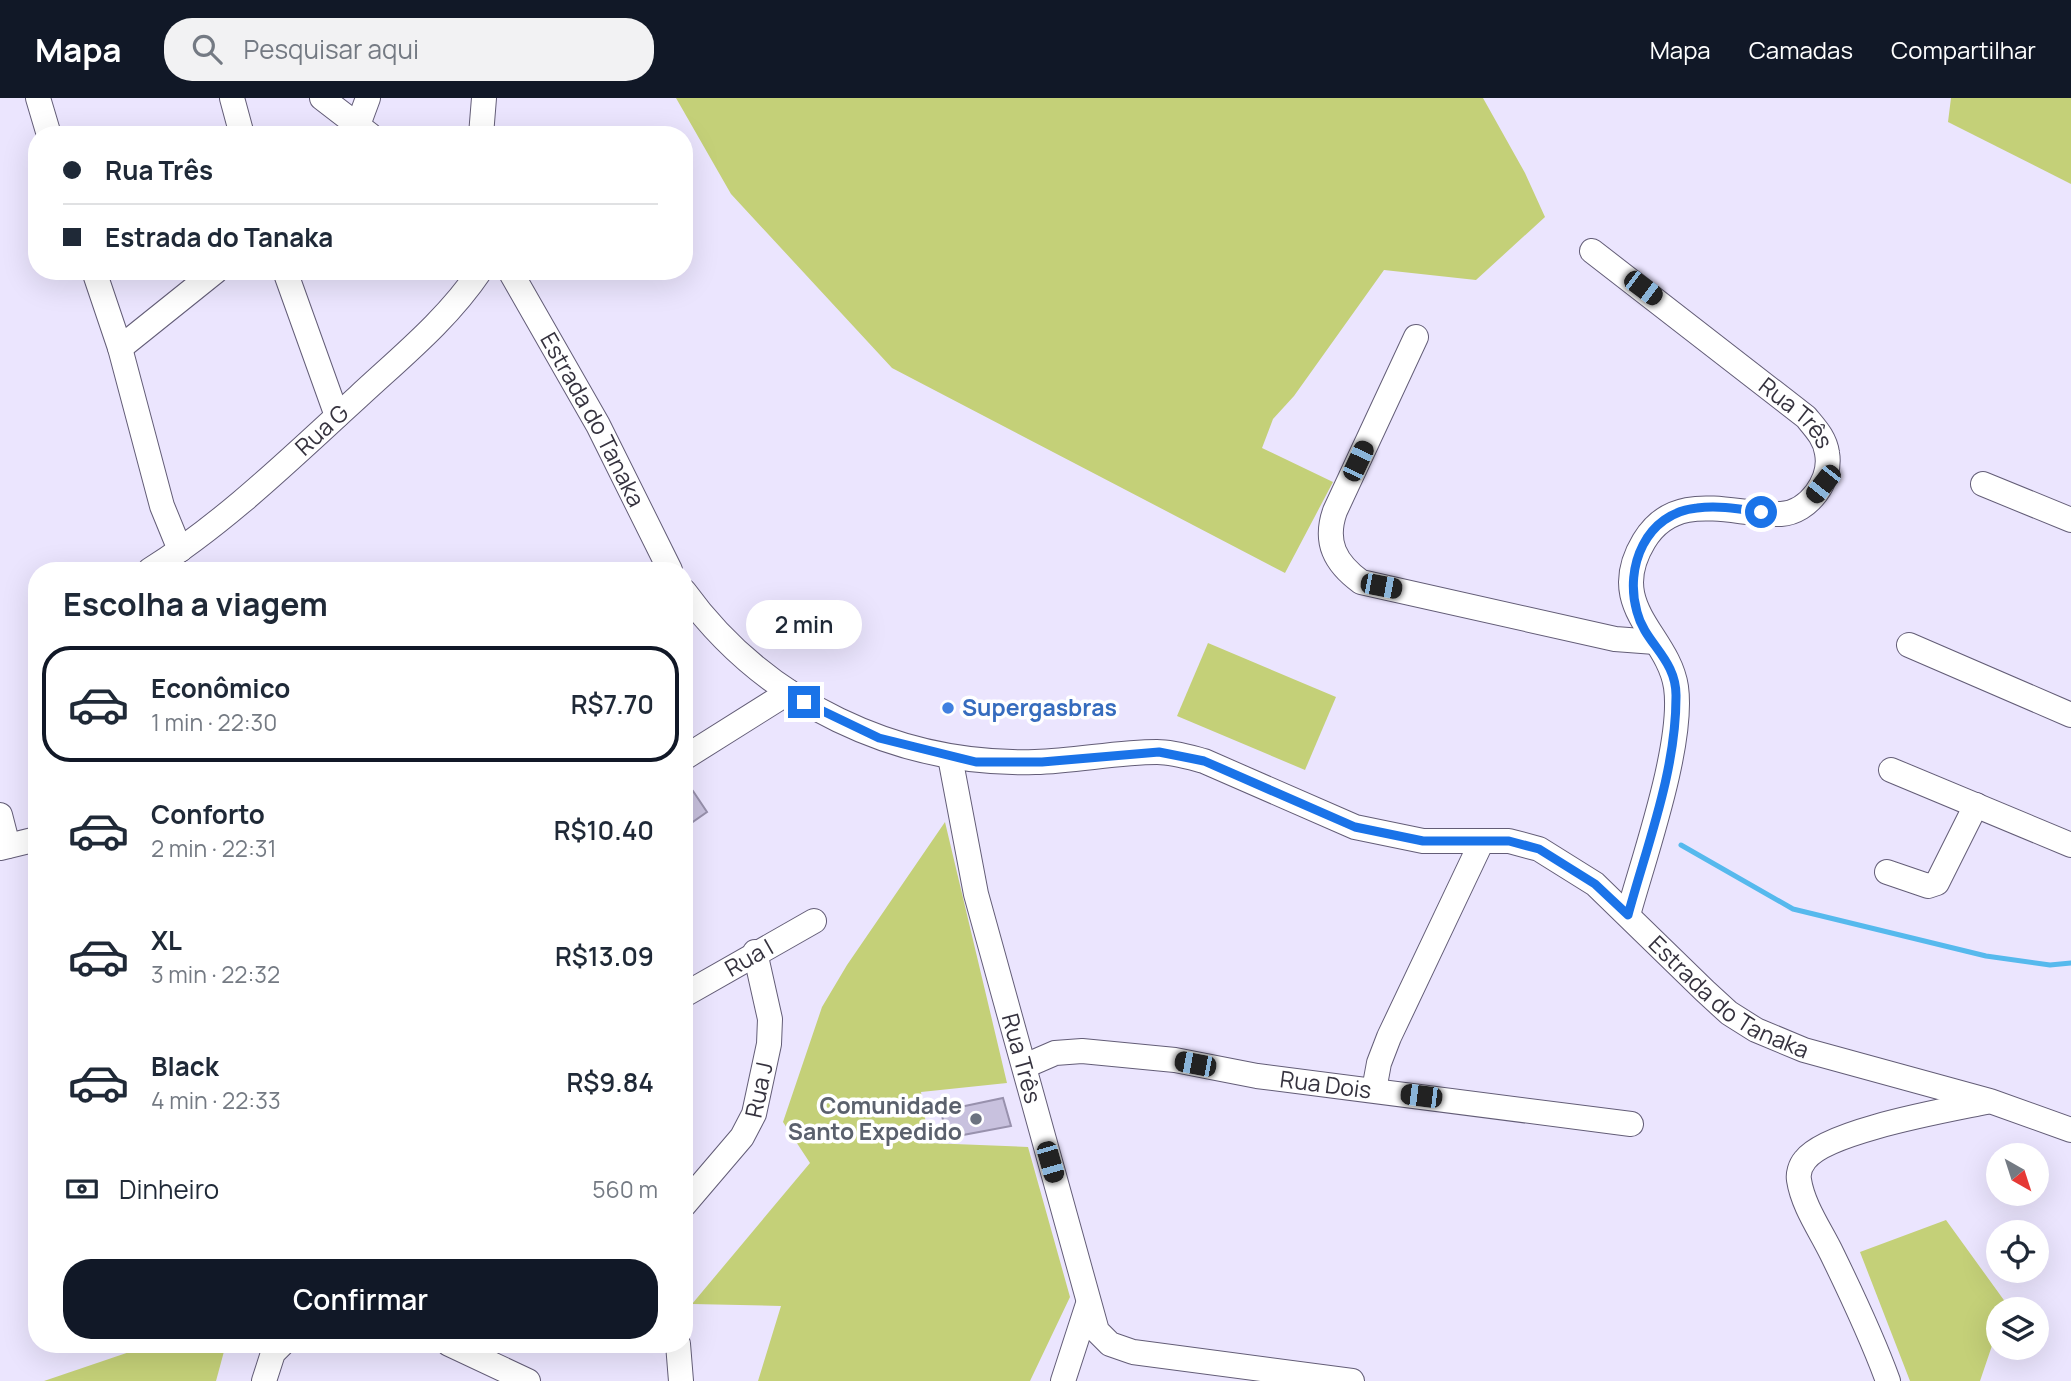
<!DOCTYPE html>
<html lang="pt">
<meta charset="utf-8">
<style>
:root{--surface:#fff;--page:#f2f2f3;--text:#1f2937;--muted:#747a83;--line:#e0e1e3;--accent:#111827}
body{margin:0;font-family:Manrope,sans-serif;background:var(--page);color:var(--text);height:100vh;display:flex;flex-direction:column;font-size:26px;white-space:nowrap}
*{box-sizing:border-box;margin:0}
p{font-size:23px;color:var(--muted)}
.icon{flex:none;width:38px;height:38px;fill:none;stroke:currentColor;stroke-width:2;stroke-linecap:round;stroke-linejoin:round}
.map{position:relative;flex:1;overflow:hidden}
.side{position:absolute;left:28px;top:464px;width:665px;height:791px;display:flex;flex-direction:column;background:var(--surface);border-radius:28px;box-shadow:0 7px 28px #0002}
.side>*{flex:none}
.hud{position:absolute;left:28px;top:28px;width:665px;height:154px;border-radius:28px;box-shadow:0 7px 28px #0002;display:grid;align-content:center;height:154px;padding:0 35px;background:var(--surface)}
.needle{width:46px;rotate:141deg}
.controls{position:absolute;left:1986px;top:1045px;display:grid;gap:14px}
.controls a{display:grid;place-items:center;width:63px;height:63px;border-radius:50%;background:var(--surface);box-shadow:0 7px 28px #0002;font-size:35px}
.end{position:absolute;width:32px;height:32px;margin:-16px;border:9px solid #1a73e8;background:#fff;box-shadow:0 0 0 4px #fff}
.from{border-radius:50%}
.bubble{position:absolute;height:49px;border-radius:24px;background:var(--surface);box-shadow:0 7px 28px #0002;font-size:23px;font-weight:600;line-height:49px;text-align:center}
.car{position:absolute;width:21px;height:42px;margin:-21px -10px;border-radius:9px;box-shadow:0 0 5px 2px #0007;background:linear-gradient(#222 24%,#8ab4d8 0 40%,#222 0 76%,#8ab4d8 0 86%,#222 0)}
.hud b{display:flex;align-items:center;gap:24px;height:66px;font-size:26px}
.hud b+b{border-top:2px solid var(--line)}
.hud i{width:18px;height:18px;background:var(--text)}
ul{padding:0;list-style:none}
li{display:flex;align-items:center;gap:21px;height:116px;margin:0 14px 10px;padding:0 21px;border:4px solid transparent;border-radius:28px}
li div{flex:1}
li b{display:block;font-size:26px}
li em{font-style:normal;font-weight:600}
li.current{border-color:var(--accent)}
li>.icon{width:63px;height:63px;stroke-width:1.5}
h2{padding:0 35px;font-size:32px;line-height:84px}
.pay{display:flex;align-items:center;gap:18px;height:77px;padding:0 35px;font-size:26px}
.pay p{margin-inline-start:auto}
.action{display:flex;gap:14px;margin-top:auto;padding:14px 35px}
.action a{flex:1;height:80px;border-radius:28px;background:var(--accent);color:#fff;font-size:28px;font-weight:600;line-height:80px;text-align:center}
header{display:flex;align-items:center;gap:42px;box-sizing:border-box;height:98px;padding:0 35px;background:var(--accent);color:#fff}
header strong{font-size:33px}
nav{display:flex;gap:38px;margin-inline-start:auto;font-size:24px}
.search{width:490px;height:63px;background:var(--page);display:flex;align-items:center;gap:18px;box-sizing:border-box;padding:0 24px;border-radius:28px;color:var(--muted);font-size:26px}
.map>svg:first-child{display:block}
</style>
<header>
<strong>Mapa</strong>
<div class="search"><svg class="icon" aria-label="search" viewBox="0 0 24 24"><circle cx="10" cy="10" r="6"/><path d="M15 15l6 6"/></svg>Pesquisar aqui</div>
<nav><a>Mapa</a><a>Camadas</a><a>Compartilhar</a></nav>
</header>
<div class="map">
<svg width="2071" height="1283" viewBox="0 0 2071 1283">
<rect width="100%" height="100%" fill="#ebe5fe"/>
<!-- green -->
<g fill="#c4d078">
<path d="M676,0H1483L1525,75L1545,119L1476,182L1384,172L1294,298L1273,321L1262,350L1333,384L1285,475L892,270L731,96Z"/>
<path d="M1951,0H2071V86L1948,24Z"/>
<path d="M1208,545L1336,599L1305,672L1177,618Z"/>
<path d="M945,724L1007,985L921,994L929,1045L1028,1049L1070,1199L1030,1283H758L781,1208L692,1206L810,1065L783,1024L822,909L847,867Z"/>
<path d="M1946,1122L2006,1205L2005,1211H1998V1230L1980,1283H1910L1860,1154Z"/>
<path d="M153,1246H226L216,1283H44Z"/>
</g>
<g fill="none" stroke-linecap="round" stroke-linejoin="round">
<!-- stream -->
<path stroke="#56b9ed" stroke-width="5" d="M1681,747L1793,811L1986,858L2050,867L2071,865"/>
</g>
<!-- building -->
<g fill="#c8c1de" stroke="#9891ad" stroke-width="2">
<path d="M693,693L707,714L684,730V698Z"/>
<path d="M1003,1000L1011,1028L947,1040L941,1013Z"/>
</g>
<g fill="none" stroke-linecap="round" stroke-linejoin="round">
<!-- minor casing -->
<g stroke="#635d77" stroke-width="26">
<g id="minor">
<path d="M38,0L49,37"/>
<path d="M232,0L242,37"/>
<path d="M322,0L370,37"/>
<path d="M358,27L368,0"/>
<path d="M481,37L484,0"/>
<path id="s1" d="M1592,153L1806,319C1815,330 1825,340 1827,355C1832,382 1809,414 1781,416C1733,418 1676,390 1644,443C1604,509 1668,536 1676,589C1684,646 1644,759 1628,817"/>
<path d="M94,173L120,250L162,408L180,452"/>
<path d="M285,173L337,318"/>
<path id="s2" d="M510,173L598,327L670,472"/>
<path d="M1416,239L1335,413C1324,444 1335,465 1361,484L1615,541L1655,544"/>
<path d="M120,250L216,173"/>
<path d="M1983,386L2071,422"/>
<path id="s3" d="M150,472C226,424 291,360 358,299C401,259 447,222 480,173"/>
<path id="s4" d="M684,493C765,605 898,668 1035,664C1076,663 1117,654 1157,654C1173,654 1189,659 1204,663L1355,729L1423,743H1509L1539,751L1595,786L1705,893L1729,915L1756,932L1804,952L1990,1003L2071,1032"/>
<path d="M1909,547L2071,617"/>
<path id="s5" d="M950,659L976,796L1097,1233L1110,1246L1133,1254L1352,1283"/>
<path d="M684,660L789,594"/>
<path d="M1891,672L2071,747"/>
<path d="M0,717L8,748"/>
<path d="M0,750L37,741"/>
<path d="M1887,774L1928,788L1937,785L1976,707"/>
<path id="s6" d="M684,897L814,823"/>
<path id="s7" d="M1025,968L1055,955L1082,953L1175,962L1257,978L1631,1026"/>
<path d="M1374,992L1379,965L1389,939L1482,743"/>
<path id="s8" d="M684,1107L742,1039L754,1016L769,946L770,921L755,854"/>
<path d="M449,1246L528,1283"/>
<path d="M678,1246L681,1283"/>
<path d="M264,1283L273,1255L282,1246"/>
<path d="M1063,1283L1088,1206"/>
<path d="M1888,1283C1872,1239 1852,1197 1832,1156C1821,1133 1803,1108 1799,1082C1798,1076 1800,1068 1805,1062C1826,1033 1948,1012 1986,1004"/>
</g>
</g>
<!-- minor -->
<use href="#minor" stroke="#fff" stroke-width="24"/>
</g>
<g fill="none" stroke-linecap="round" stroke-linejoin="round">
<!-- route -->
<path stroke="#1a73e8" stroke-width="9" d="M804,604L879,640L976,664H1042L1159,654L1204,663L1355,729L1423,743H1509L1539,751L1595,786L1628,817C1647,747 1676,673 1676,599C1677,561 1645,546 1637,514C1624,469 1646,415 1697,410C1718,407 1740,411 1761,414"/>
</g>
<!-- markers -->
<circle fill="#3f7fe0" stroke="#fff" stroke-width="2.5" cx="948" cy="610" r="7"/>
<circle fill="#6b7280" stroke="#fff" stroke-width="2.5" cx="976" cy="1021" r="7"/>
<g text-anchor="middle" stroke-width="7" stroke-linejoin="round" paint-order="stroke">
<!-- street labels -->
<g font-size="23" fill="#35323e" stroke="#fff">
<text dy="8" stroke="none"><textPath href="#s1" startOffset="261">Rua Três</textPath></text>
<text dy="8" stroke="none"><textPath href="#s2" startOffset="170">Estrada do Tanaka</textPath></text>
<text dy="8" stroke="none"><textPath href="#s3" startOffset="222">Rua G</textPath></text>
<text dy="8" stroke="none"><textPath href="#s6" startOffset="75">Rua I</textPath></text>
<text dy="8" stroke="none"><textPath href="#s4" startOffset="1171">Estrada do Tanaka</textPath></text>
<text dy="8" stroke="none"><textPath href="#s5" startOffset="310">Rua Três</textPath></text>
<text dy="8" stroke="none"><textPath href="#s7" startOffset="306">Rua Dois</textPath></text>
<text dy="8" stroke="none"><textPath href="#s8" startOffset="140">Rua J</textPath></text>
</g>
<!-- shop labels -->
<g font-size="23" font-weight="bold" fill="#366cbe" stroke="#fff" text-anchor="start">
<text x="962" y="618">Supergasbras</text>
</g>
<!-- worship labels -->
<g font-size="23" font-weight="bold" fill="#5b616d" stroke="#fff" text-anchor="end">
<text x="962" y="1016">Comunidade<tspan x="962" dy="26">Santo Expedido</tspan></text>
</g>
</g>
</svg>
<div class="controls">
<a><svg class="needle" viewBox="-14 -14 28 28"><path d="M0-13l5 13h-10z" fill="#e53935"/><path d="M0 13l5-13h-10z" fill="#747a83"/></svg></a>
<a><svg class="icon" aria-label="locate" viewBox="0 0 24 24"><circle cx="12" cy="12" r="6"/><path d="M12 2v4M12 18v4M2 12h4M18 12h4"/></svg></a>
<a><svg class="icon" aria-label="layers" viewBox="0 0 24 24"><path d="M12 4l9 5-9 5-9-5zM3 14l9 5 9-5"/></svg></a>
</div>
<i class="end from" style="left:1761px;top:414px"></i>
<i class="end" style="left:804px;top:604px"></i>
<div class="bubble" style="left:746px;top:502px;width:116px">2 min</div>
<i class="car" style="left:1643px;top:190px;rotate:127deg"></i>
<i class="car" style="left:1358px;top:363px;rotate:25deg"></i>
<i class="car" style="left:1823px;top:386px;rotate:218deg"></i>
<i class="car" style="left:1381px;top:488px;rotate:101deg"></i>
<i class="car" style="left:1195px;top:966px;rotate:281deg"></i>
<i class="car" style="left:1421px;top:998px;rotate:277deg"></i>
<i class="car" style="left:1050px;top:1064px;rotate:164deg"></i>
<div class="hud">
<b><i class="from"></i>Rua Três</b>
<b><i></i>Estrada do Tanaka</b>
</div>
<section class="side">
<h2>Escolha a viagem</h2>
<ul>
<li class="current"><svg class="icon" aria-label="car" viewBox="0 0 24 24"><path d="M5 17H2v-5l4-1 3-4h7l3 4 3 1v5h-3M9 17h6M6 11h13"/><circle cx="7" cy="17" r="2"/><circle cx="17" cy="17" r="2"/></svg><div><b>Econômico</b><p>1 min · 22:30</p></div><em>R$7.70</em></li>
<li><svg class="icon" aria-label="car" viewBox="0 0 24 24"><path d="M5 17H2v-5l4-1 3-4h7l3 4 3 1v5h-3M9 17h6M6 11h13"/><circle cx="7" cy="17" r="2"/><circle cx="17" cy="17" r="2"/></svg><div><b>Conforto</b><p>2 min · 22:31</p></div><em>R$10.40</em></li>
<li><svg class="icon" aria-label="car" viewBox="0 0 24 24"><path d="M5 17H2v-5l4-1 3-4h7l3 4 3 1v5h-3M9 17h6M6 11h13"/><circle cx="7" cy="17" r="2"/><circle cx="17" cy="17" r="2"/></svg><div><b>XL</b><p>3 min · 22:32</p></div><em>R$13.09</em></li>
<li><svg class="icon" aria-label="car" viewBox="0 0 24 24"><path d="M5 17H2v-5l4-1 3-4h7l3 4 3 1v5h-3M9 17h6M6 11h13"/><circle cx="7" cy="17" r="2"/><circle cx="17" cy="17" r="2"/></svg><div><b>Black</b><p>4 min · 22:33</p></div><em>R$9.84</em></li>
</ul>
<div class="pay"><svg class="icon" aria-label="cash" viewBox="0 0 24 24"><path d="M3 7h18v10H3z"/><circle cx="12" cy="12" r="2"/></svg>Dinheiro<p>560 m</p></div>
<div class="action"><a>Confirmar</a></div>
</section>
</div>
